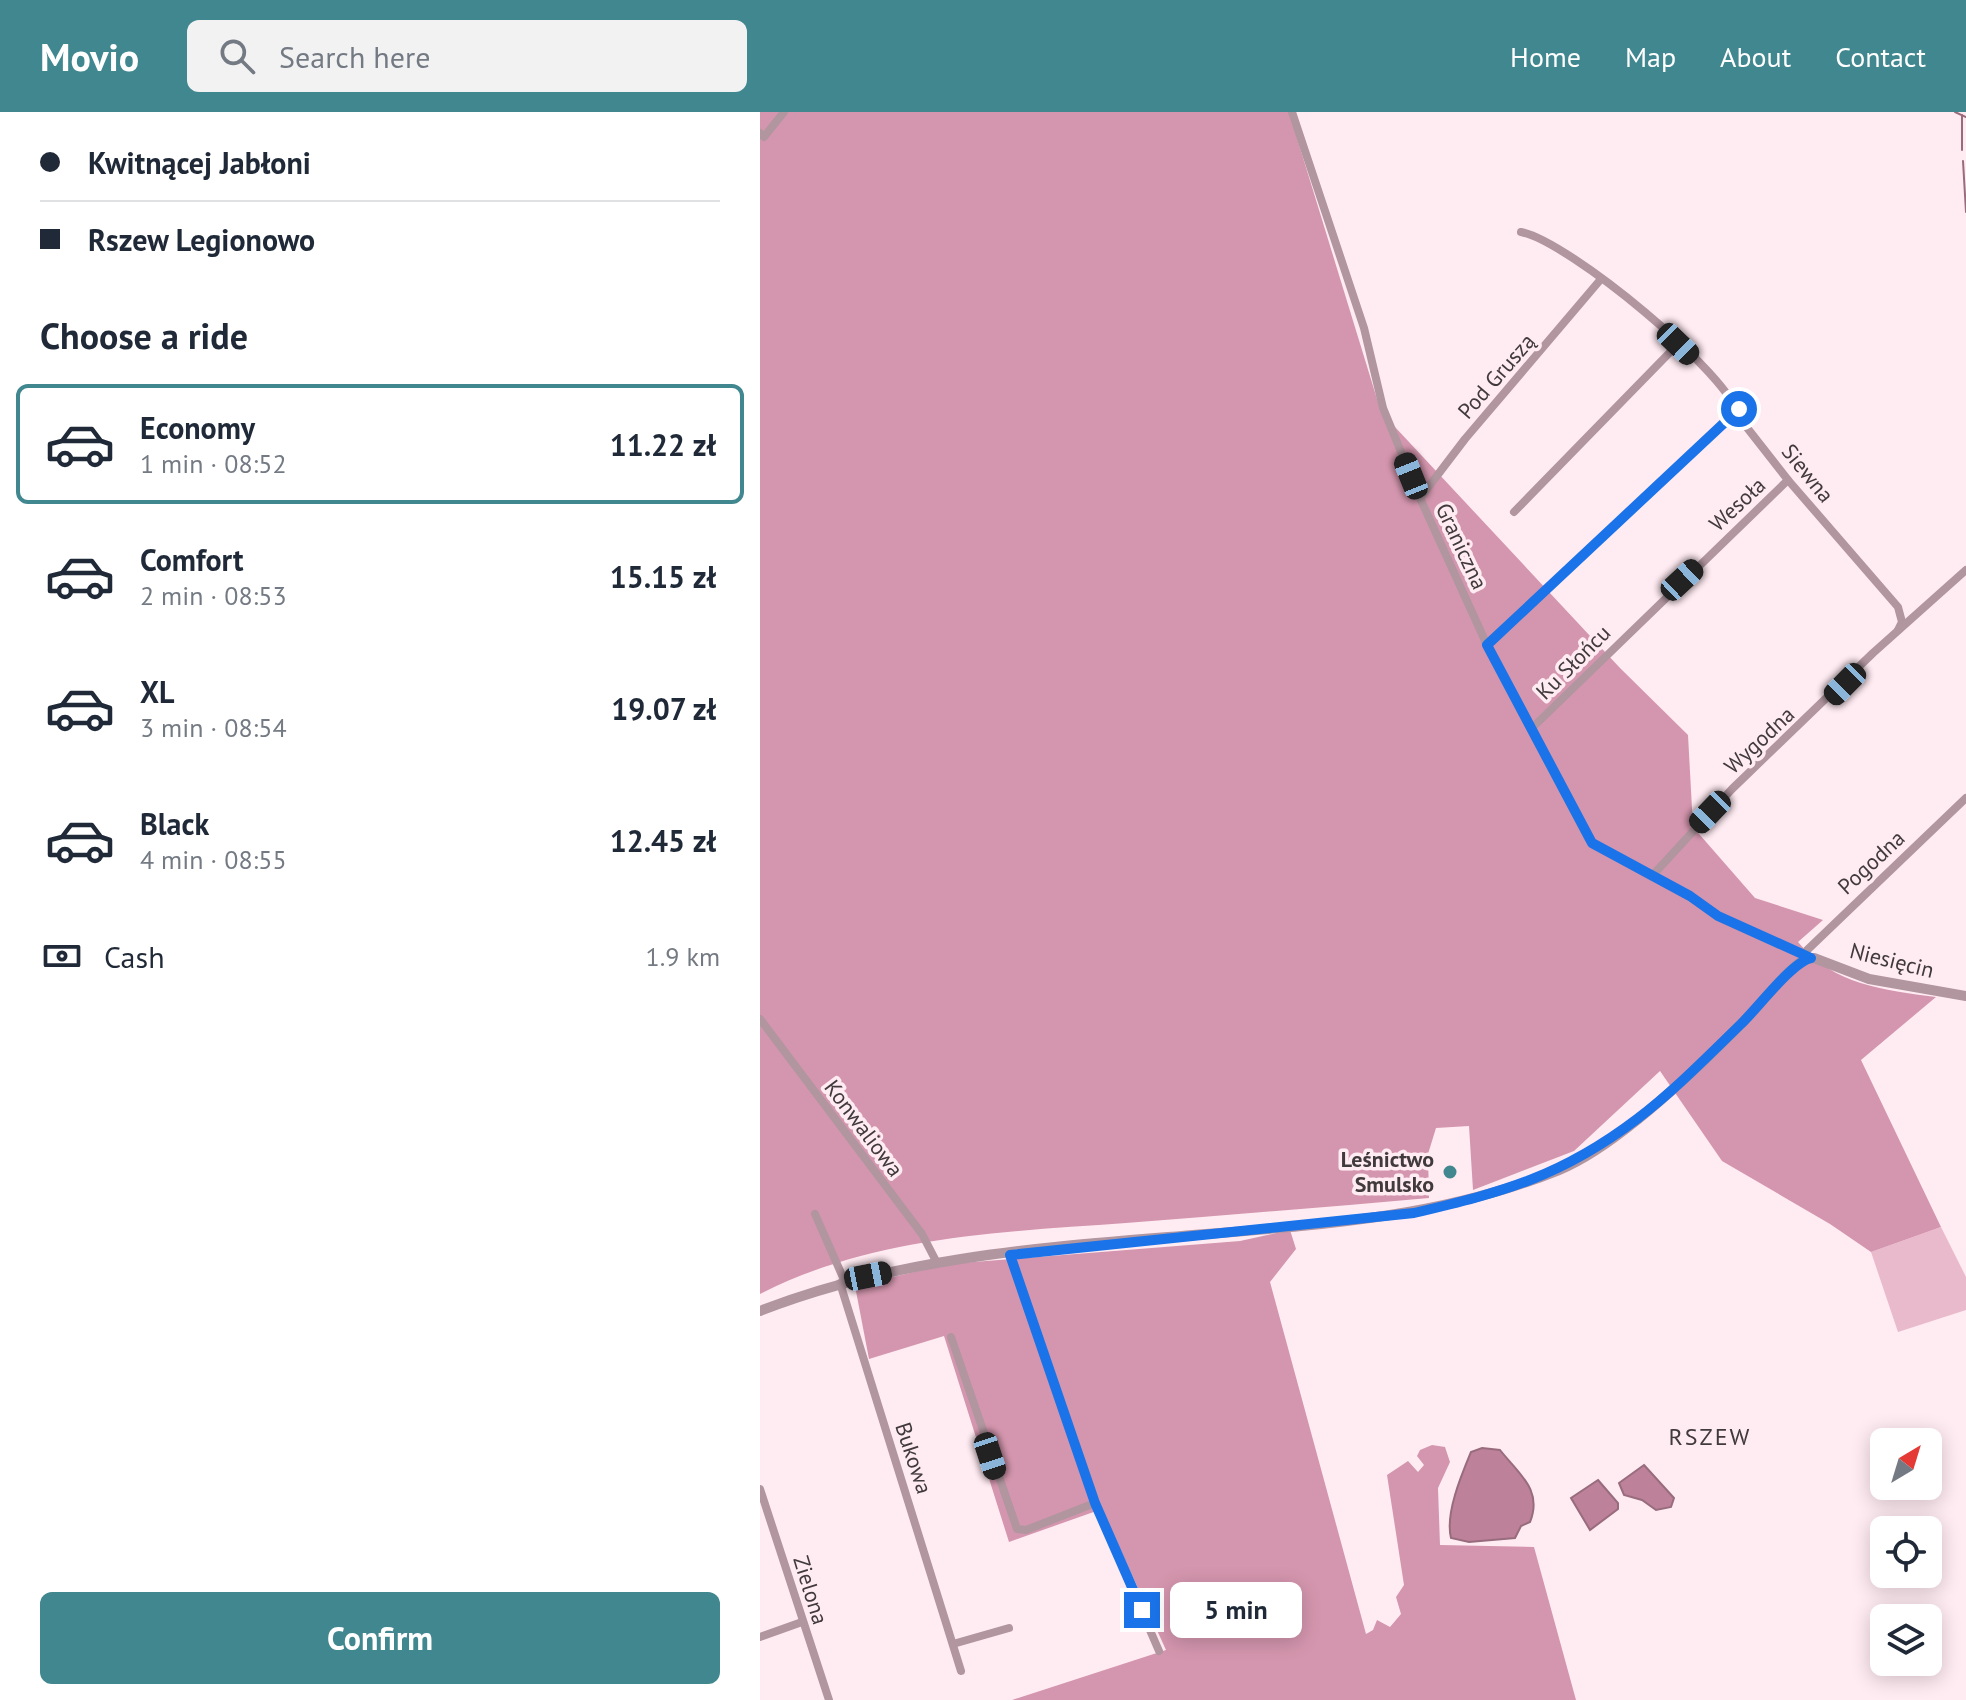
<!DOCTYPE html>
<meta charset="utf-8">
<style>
:root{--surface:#fff;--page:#f2f2f3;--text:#1f2937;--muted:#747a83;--line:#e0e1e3;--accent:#40878f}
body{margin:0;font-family:"PT Sans",sans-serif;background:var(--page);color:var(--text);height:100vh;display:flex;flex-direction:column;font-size:30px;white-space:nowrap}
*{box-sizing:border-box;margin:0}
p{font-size:26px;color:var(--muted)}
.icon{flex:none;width:44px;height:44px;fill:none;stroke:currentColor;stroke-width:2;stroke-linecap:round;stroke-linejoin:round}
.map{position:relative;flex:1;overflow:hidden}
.drawer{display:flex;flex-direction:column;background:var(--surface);width:760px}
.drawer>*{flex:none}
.banner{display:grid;align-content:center;height:176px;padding:0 40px;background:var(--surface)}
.needle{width:52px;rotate:38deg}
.controls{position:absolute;left:1110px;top:1316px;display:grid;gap:16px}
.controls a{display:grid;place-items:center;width:72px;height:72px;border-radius:12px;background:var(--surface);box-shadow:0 4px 20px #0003;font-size:40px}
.end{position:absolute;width:36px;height:36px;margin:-18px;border:10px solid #1a73e8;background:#fff;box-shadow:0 0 0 4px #fff}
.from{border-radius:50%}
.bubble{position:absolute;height:56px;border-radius:12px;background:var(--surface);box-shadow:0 4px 20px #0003;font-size:26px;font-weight:700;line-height:56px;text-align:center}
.car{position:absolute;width:24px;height:48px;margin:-24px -12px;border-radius:10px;box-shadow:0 0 6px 2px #0007;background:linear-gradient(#222 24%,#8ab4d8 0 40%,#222 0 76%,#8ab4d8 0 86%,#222 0)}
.banner b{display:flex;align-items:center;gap:28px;height:76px;font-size:30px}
.banner b+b{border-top:2px solid var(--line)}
.banner i{width:20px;height:20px;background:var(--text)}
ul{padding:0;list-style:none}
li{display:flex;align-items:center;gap:24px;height:120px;margin:0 16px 12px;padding:0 24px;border:4px solid transparent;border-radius:12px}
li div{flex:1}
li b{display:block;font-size:30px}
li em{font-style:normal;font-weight:700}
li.current{border-color:var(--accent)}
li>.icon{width:72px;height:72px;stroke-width:1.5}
h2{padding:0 40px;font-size:36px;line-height:96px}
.pay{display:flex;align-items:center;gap:20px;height:88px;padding:0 40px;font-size:30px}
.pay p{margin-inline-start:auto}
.button{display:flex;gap:16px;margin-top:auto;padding:16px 40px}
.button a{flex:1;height:92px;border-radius:12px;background:var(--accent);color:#fff;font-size:32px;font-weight:700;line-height:92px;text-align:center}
header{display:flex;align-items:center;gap:48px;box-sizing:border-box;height:112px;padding:0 40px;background:var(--accent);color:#fff}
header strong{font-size:38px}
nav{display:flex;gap:44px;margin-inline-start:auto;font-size:28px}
.search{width:560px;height:72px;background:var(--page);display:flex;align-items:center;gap:20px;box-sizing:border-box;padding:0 28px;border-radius:12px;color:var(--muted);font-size:30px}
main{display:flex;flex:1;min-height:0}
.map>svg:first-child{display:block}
</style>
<header>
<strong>Movio</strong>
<div class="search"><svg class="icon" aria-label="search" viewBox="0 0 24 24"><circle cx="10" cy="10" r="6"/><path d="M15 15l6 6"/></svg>Search here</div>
<nav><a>Home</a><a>Map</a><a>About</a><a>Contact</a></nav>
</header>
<main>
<section class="drawer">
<div class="banner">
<b><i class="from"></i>Kwitnącej Jabłoni</b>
<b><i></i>Rszew Legionowo</b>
</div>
<h2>Choose a ride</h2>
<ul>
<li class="current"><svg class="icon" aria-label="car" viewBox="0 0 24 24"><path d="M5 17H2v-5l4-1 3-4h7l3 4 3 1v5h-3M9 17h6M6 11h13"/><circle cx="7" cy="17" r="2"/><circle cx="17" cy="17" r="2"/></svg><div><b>Economy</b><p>1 min · 08:52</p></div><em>11.22 zł</em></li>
<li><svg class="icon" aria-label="car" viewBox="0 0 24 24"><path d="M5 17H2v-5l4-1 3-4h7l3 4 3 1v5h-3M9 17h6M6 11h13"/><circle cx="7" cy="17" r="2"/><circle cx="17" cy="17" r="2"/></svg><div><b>Comfort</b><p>2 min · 08:53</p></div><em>15.15 zł</em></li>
<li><svg class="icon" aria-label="car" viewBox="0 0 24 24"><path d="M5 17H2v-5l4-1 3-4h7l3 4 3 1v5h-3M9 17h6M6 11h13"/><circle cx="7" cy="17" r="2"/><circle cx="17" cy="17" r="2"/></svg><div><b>XL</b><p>3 min · 08:54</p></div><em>19.07 zł</em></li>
<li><svg class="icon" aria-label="car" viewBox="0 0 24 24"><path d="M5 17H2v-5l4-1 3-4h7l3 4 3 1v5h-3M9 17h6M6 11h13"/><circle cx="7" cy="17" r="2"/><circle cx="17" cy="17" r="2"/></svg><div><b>Black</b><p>4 min · 08:55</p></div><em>12.45 zł</em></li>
</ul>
<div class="pay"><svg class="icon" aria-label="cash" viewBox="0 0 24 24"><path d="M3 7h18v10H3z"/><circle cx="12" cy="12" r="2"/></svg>Cash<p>1.9 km</p></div>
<div class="button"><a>Confirm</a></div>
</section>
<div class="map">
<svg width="1206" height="1588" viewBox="0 0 1206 1588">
<rect width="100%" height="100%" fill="#ffebf2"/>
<!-- green -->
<path fill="#e9bacb" d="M1181,1115L1206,1165V1198L1138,1220L1111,1140Z"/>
<!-- forest -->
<g fill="#d496ae">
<path d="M0,0H529L621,300L860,556L928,623L933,715L995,786L1063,808L1038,830C1074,873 1123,878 1176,885L1101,948L1181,1115L1111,1140L1070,1112L962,1049L900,959L814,1039L713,1078L709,1014L676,1016L668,1042L669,1086C568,1095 467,1103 366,1111C243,1120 113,1124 0,1182Z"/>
<path d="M530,1118L536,1137L510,1170L606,1522L613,1518L617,1508L630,1515L641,1502L636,1485L644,1473L627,1363L648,1349L658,1360L664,1353L657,1344L660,1338L672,1333L685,1335L690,1350L678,1376L680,1433L774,1435L816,1588H252L406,1538L342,1397L249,1430L184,1224L109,1247L95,1174L188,1152L480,1129Z"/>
</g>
<!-- water -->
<g fill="#bd8199" stroke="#986c7d" stroke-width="2">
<path d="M722,1336L740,1338C759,1362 783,1378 770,1410L761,1414L755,1426L709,1430L691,1426C685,1402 701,1364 711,1340Z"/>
<path d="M884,1353L914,1386L911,1395L896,1398L882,1388L864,1383L859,1371Z"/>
<path d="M838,1368L858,1391V1397L830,1418L811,1386Z"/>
</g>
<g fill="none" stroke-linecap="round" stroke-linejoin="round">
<!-- stream -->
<g stroke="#986c7d" stroke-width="2">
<path d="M1195,0L1206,5"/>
<path d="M1202,3V38"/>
<path d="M1203,49L1206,100"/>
</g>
<!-- minor -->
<g stroke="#b1959f" stroke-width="8">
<path d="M532,0L604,216L623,296L660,386L727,533L828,726L832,731L930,784L958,804L1051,846"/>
<path d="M0,21L4,25L24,0"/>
<path d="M761,120C808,129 971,262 981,308L1028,368L1138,495L1142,510L1138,518"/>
<path d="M660,386L705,327L841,167"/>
<path d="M754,400L918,232"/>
<path d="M727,533L979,297"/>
<path d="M771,617L1028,368"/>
<path d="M892,764L972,677L1113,541L1206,458"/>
<path d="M1043,842L1206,686"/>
<path d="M0,907L162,1122L176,1149"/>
<path d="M55,1102L85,1170"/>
<path d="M250,1143L335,1391L399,1539"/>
<path d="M80,1171L201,1559"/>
<path d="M191,1225L257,1417L266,1418L335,1391"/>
<path d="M0,1377L69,1588"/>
<path d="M0,1525L42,1510"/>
<path d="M193,1532L249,1516"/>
</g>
<!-- tertiary -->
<path stroke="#b1959f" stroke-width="10" d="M0,1199C130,1148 270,1136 408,1125C541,1114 673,1109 799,1058C858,1034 941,953 986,907C1002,891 1026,858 1045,847L1054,846L1109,867L1206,884"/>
</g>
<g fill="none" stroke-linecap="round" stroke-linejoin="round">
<!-- route -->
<path stroke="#1a73e8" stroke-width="10" d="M382,1498L335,1391L250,1143L654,1101C744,1080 802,1064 877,1007C914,979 947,945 981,912C997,897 1032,850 1051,846L958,804L930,784L832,731L727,533L979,297"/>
</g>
<!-- markers -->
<circle fill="#40878f" stroke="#ffebf2" stroke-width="3" cx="690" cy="1060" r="8"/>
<g text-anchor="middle" stroke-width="7" stroke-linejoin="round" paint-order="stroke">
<!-- street labels -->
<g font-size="22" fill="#413a3c" stroke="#ffebf2">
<text transform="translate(736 264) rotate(-49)" y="8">Pod Gruszą</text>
<text transform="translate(1048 361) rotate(51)" y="8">Siewna</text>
<text transform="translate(977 392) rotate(-43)" y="8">Wesoła</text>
<text transform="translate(702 434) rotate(65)" y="8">Graniczna</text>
<text transform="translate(813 550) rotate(-45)" y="8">Ku Słońcu</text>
<text transform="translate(999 628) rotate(-43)" y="8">Wygodna</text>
<text transform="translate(1111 750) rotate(-43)" y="8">Pogodna</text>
<text transform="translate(1132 848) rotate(14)" y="8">Niesięcin</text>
<text transform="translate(104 1016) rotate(53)" y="8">Konwaliowa</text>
<text transform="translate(154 1346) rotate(72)" y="8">Bukowa</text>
<text transform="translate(51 1478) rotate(73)" y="8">Zielona</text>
</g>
<!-- poi labels -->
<g font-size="22" font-weight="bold" fill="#413a3c" stroke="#ffebf2" text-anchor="end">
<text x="674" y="1055">Leśnictwo<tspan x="674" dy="25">Smulsko</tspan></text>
</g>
<!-- neighbourhood labels -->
<g font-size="24" letter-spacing="2" fill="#413a3c" stroke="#ffebf2">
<text x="950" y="1333">RSZEW</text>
</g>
</g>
</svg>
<div class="controls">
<a><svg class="needle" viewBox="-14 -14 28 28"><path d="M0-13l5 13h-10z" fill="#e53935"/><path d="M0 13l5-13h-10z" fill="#747a83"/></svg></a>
<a><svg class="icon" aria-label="locate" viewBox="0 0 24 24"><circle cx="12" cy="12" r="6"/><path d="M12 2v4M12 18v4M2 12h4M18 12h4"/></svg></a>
<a><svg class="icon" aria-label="layers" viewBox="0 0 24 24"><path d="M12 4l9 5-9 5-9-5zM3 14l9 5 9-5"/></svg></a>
</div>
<i class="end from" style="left:979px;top:297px"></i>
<i class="end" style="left:382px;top:1498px"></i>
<div class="bubble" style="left:410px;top:1470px;width:132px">5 min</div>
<i class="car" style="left:918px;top:232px;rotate:134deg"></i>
<i class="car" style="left:651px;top:364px;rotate:338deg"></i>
<i class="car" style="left:922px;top:468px;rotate:47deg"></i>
<i class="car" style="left:1085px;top:572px;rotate:225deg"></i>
<i class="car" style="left:950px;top:700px;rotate:224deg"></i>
<i class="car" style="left:108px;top:1164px;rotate:79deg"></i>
<i class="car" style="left:230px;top:1344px;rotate:162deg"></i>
</div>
</main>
